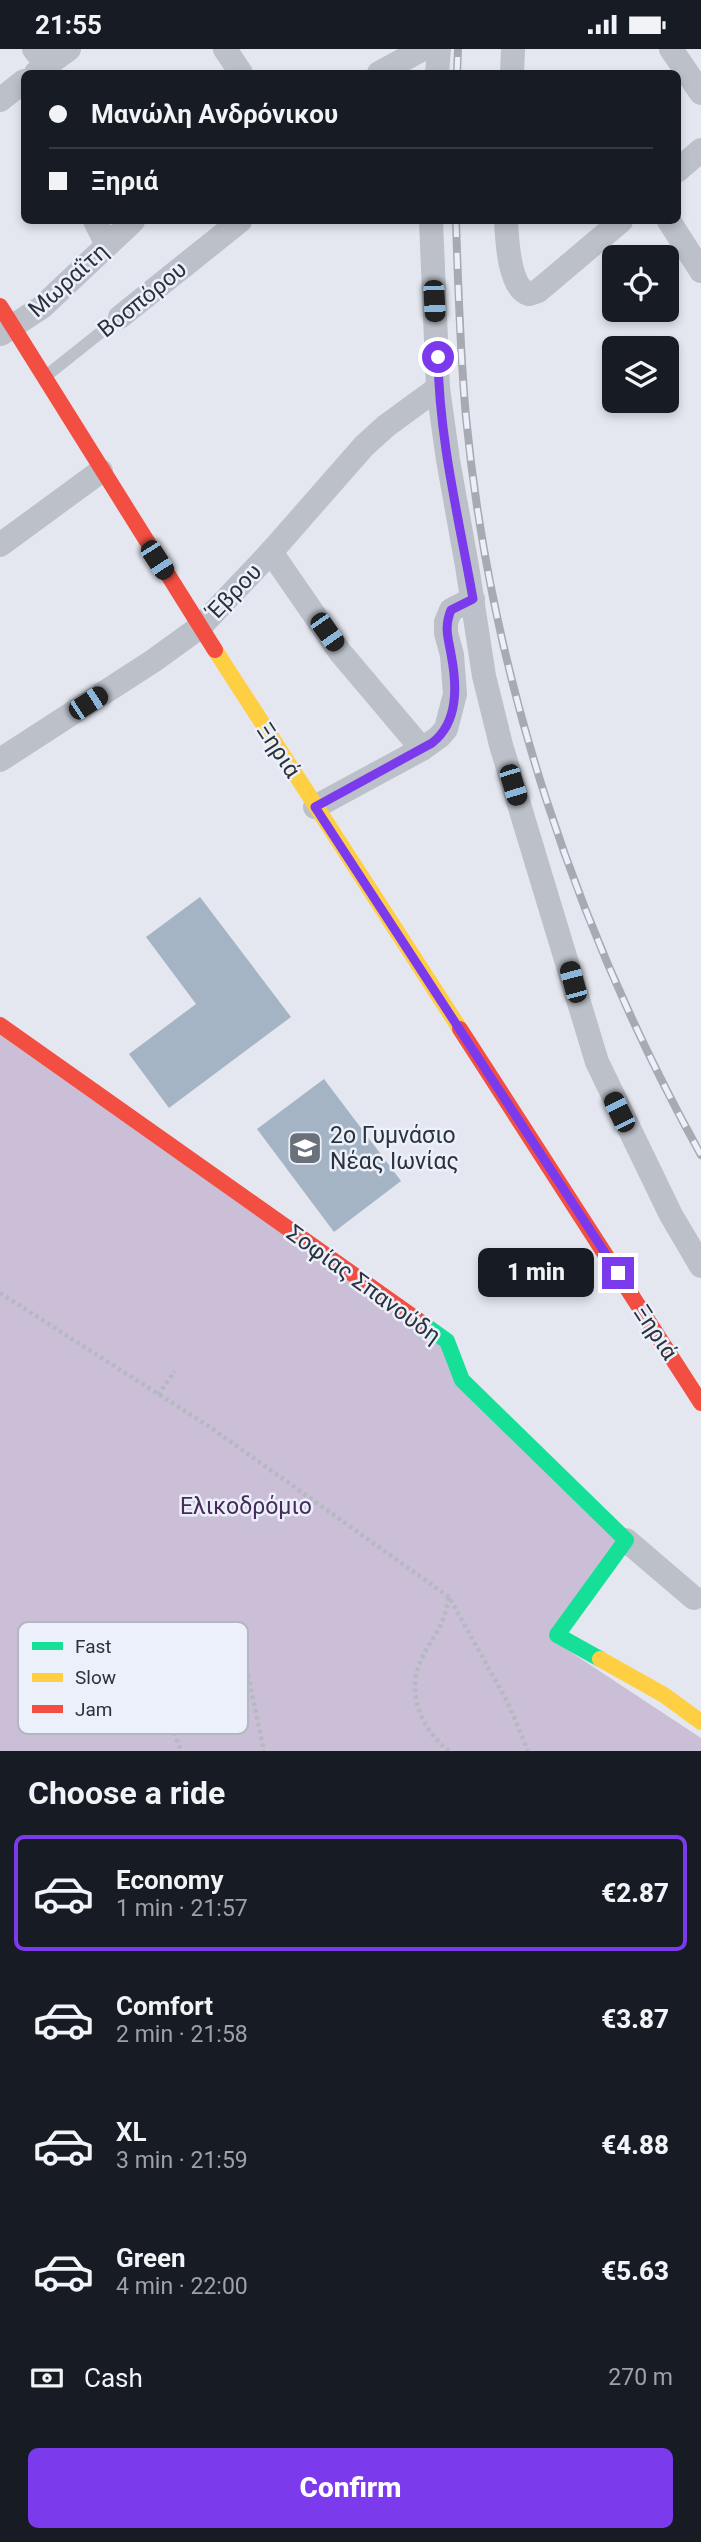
<!DOCTYPE html>
<meta charset="utf-8">
<style>
:root{--surface:#171b24;--page:#242831;--text:#f1f3f6;--muted:#9ea1a6;--line:#363941;--accent:#7c3aed}
body{margin:0;font-family:Roboto,sans-serif;background:var(--page);color:var(--text);height:100vh;display:flex;flex-direction:column;font-size:26px;white-space:nowrap}
*{box-sizing:border-box;margin:0}
p{font-size:23px;color:var(--muted)}
.icon{flex:none;width:38px;height:38px;fill:none;stroke:currentColor;stroke-width:2;stroke-linecap:round;stroke-linejoin:round}
.map{position:relative;height:1702px;overflow:hidden}
.details{display:flex;flex-direction:column;background:var(--surface);flex:1}
.details>*{flex:none}
.top-card{position:absolute;left:21px;top:21px;width:660px;height:154px;border-radius:10px;box-shadow:0 4px 10px #0003;display:grid;align-content:center;height:154px;padding:0 28px;background:var(--surface)}
.controls{position:absolute;left:602px;top:196px;display:grid;gap:14px}
.controls a{display:grid;place-items:center;width:77px;height:77px;border-radius:10px;background:var(--surface);box-shadow:0 4px 10px #0003;font-size:35px}
.end{position:absolute;width:32px;height:32px;margin:-16px;border:9px solid #7c3aed;background:#fff;box-shadow:0 0 0 4px #fff}
.from{border-radius:50%}
.bubble{position:absolute;height:49px;border-radius:10px;background:var(--surface);box-shadow:0 4px 10px #0003;font-size:23px;font-weight:800;line-height:49px;text-align:center}
.car{position:absolute;width:21px;height:42px;margin:-21px -10px;border-radius:9px;box-shadow:0 0 5px 2px #0007;background:linear-gradient(#222 24%,#8ab4d8 0 40%,#222 0 76%,#8ab4d8 0 86%,#222 0)}
.top-card b{display:flex;align-items:center;gap:24px;height:66px;font-size:26px}
.top-card b+b{border-top:2px solid var(--line)}
.top-card i{width:18px;height:18px;background:var(--text)}
ul{padding:0;list-style:none}
li{display:flex;align-items:center;gap:21px;height:116px;margin:0 14px 10px;padding:0 14px;border:4px solid transparent;border-radius:10px}
li div{flex:1}
li b{display:block;font-size:26px}
li em{font-style:normal;font-weight:800}
li.selected{border-color:var(--accent)}
li>.icon{width:63px;height:63px;stroke-width:1.5}
h2{padding:0 28px;font-size:32px;line-height:84px}
.pay{display:flex;align-items:center;gap:18px;height:77px;padding:0 28px;font-size:26px}
.pay p{margin-inline-start:auto}
.cta{display:flex;gap:14px;margin-top:auto;padding:14px 28px}
.cta a{flex:1;height:80px;border-radius:10px;background:var(--accent);color:#fff;font-size:28px;font-weight:800;line-height:80px;text-align:center}
.status{display:flex;justify-content:space-between;align-items:center;height:49px;padding:0 35px;background:var(--surface);direction:ltr}
.status svg{height:19px;fill:currentColor}
.map>svg:first-child{display:block}
</style>
<div class="status"><b>21:55</b><svg viewBox="0 0 49 12"><path d="M0 12V9h3v3zM5 12V6h3v6zM10 12V3h3v9zM15 12V0h3v12zM26 1h20v11H26zM47 4h2v5h-2z"/></svg></div>
<div class="map">
<svg width="701" height="1702" viewBox="0 0 701 1702">
<rect width="100%" height="100%" fill="#e4e7ef"/>
<!-- green -->
<path fill="#cabfd7" d="M0,986L441,1296L617,1491L551,1590L701,1689V1702H0Z"/>
<!-- building -->
<g fill="#a5b4c4">
<path d="M200,848L291,968L169,1059L129,1005L196,955L146,888Z"/>
<path d="M324,1030L401,1132L334,1183L257,1080Z"/>
</g>
<g fill="none" stroke-linecap="round" stroke-linejoin="round">
<!-- path -->
<g stroke="#b5b9c1" stroke-width="4.5" stroke-dasharray="3.5 3.5" stroke-linecap="butt">
<path d="M0,1244L210,1378L449,1548"/>
<path d="M158,1346L175,1322"/>
<path d="M238,1578L264,1702"/>
<path d="M154,1631L181,1702"/>
<path d="M449,1702C423,1682 406,1646 420,1614C425,1600 435,1588 441,1575C445,1567 447,1557 449,1548L508,1654L528,1702"/>
</g>
<!-- lane -->
<path stroke="#bcc0c9" stroke-width="12" d="M46,327L120,268"/>
<!-- street -->
<g stroke="#bcc0c9" stroke-width="24">
<path d="M34,0L47,17"/>
<path d="M225,0L241,24"/>
<path d="M671,0L701,44"/>
<path d="M36,24L69,0"/>
<path d="M379,24L423,0"/>
<path d="M437,24L439,0"/>
<path d="M512,24L513,0"/>
<path d="M0,51L24,32"/>
<path d="M677,122L701,101"/>
<path d="M95,172L107,196"/>
<path d="M431,172L438,339L448,411L467,517L484,627L501,696L597,1013L671,1166L701,1217"/>
<path d="M506,172C507,190 509,240 529,245L538,242L621,172"/>
<path d="M669,172L701,222"/>
<path d="M120,268L240,172"/>
<path d="M1,285L42,258L133,172"/>
<path d="M0,496L101,422"/>
<path d="M271,503L340,603L422,700"/>
<path d="M0,711L153,612L200,578L271,503L364,397L386,377L438,339"/>
<path d="M315,758L422,700L439,688L446,680L455,645L452,606L446,584V573L451,561L473,550"/>
<path d="M626,1491L694,1549"/>
</g>
<!-- fast -->
<path stroke="#16e098" stroke-width="16" d="M422,1274L447,1292L462,1331L626,1491L557,1586L600,1610"/>
<!-- slow -->
<g stroke="#ffcf43" stroke-width="16">
<path d="M215,601L460,980"/>
<path d="M600,1610L664,1646L701,1673"/>
</g>
<!-- jam -->
<g stroke="#f24e42" stroke-width="16">
<path d="M0,257L215,601"/>
<path d="M0,976L422,1274"/>
<path d="M460,980L701,1354"/>
</g>
<!-- rail casing -->
<g stroke="#a7abb1" stroke-width="8">
<g id="rail">
<path d="M457,24L458,0"/>
<path d="M456,172C458,237 460,302 466,368C491,627 575,878 701,1106"/>
</g>
</g>
<!-- rail -->
<use href="#rail" stroke="#ecf0fb" stroke-width="5" stroke-dasharray="16" stroke-linecap="butt"/>
</g>
<g fill="none" stroke-linecap="round" stroke-linejoin="round">
<!-- route -->
<path stroke="#7c3aed" stroke-width="9" d="M438,308C439,390 459,470 473,550L451,561C444,578 448,588 451,605C457,636 459,673 432,694L315,758L618,1224"/>
</g>
<!-- icons -->
<defs>
<g id="school-square" transform="scale(1.75)"><rect x="-9" y="-9" width="18" height="18" rx="4" fill="#6b717a" stroke="#ecf0fb"/><path d="M0-5L7-2L0 1L-7-2ZM-4 1L0 2.5L4 1V4Q0 6-4 4Z" fill="#fff"/></g>
</defs>
<g fill-rule="evenodd">
<use href="#school-square" x="305" y="1099"/>
</g>
<g text-anchor="middle" stroke-width="5" stroke-linejoin="round" paint-order="stroke">
<!-- street labels -->
<g font-size="23" fill="#2a323b" stroke="#ecf0fb">
<text transform="translate(68 231) rotate(-42)" y="8">Μωραΐτη</text>
<text transform="translate(142 250) rotate(-39)" y="8">Βοσπόρου</text>
<text transform="translate(234 542) rotate(-46)" y="8">Έβρου</text>
<text transform="translate(279 701) rotate(57)" y="8">Ξηριά</text>
<text transform="translate(364 1235) rotate(36)" y="8">Σοφίας Σπανούδη</text>
<text transform="translate(656 1283) rotate(57)" y="8">Ξηριά</text>
</g>
<!-- poi labels -->
<g font-size="23" fill="#2a323b" stroke="#ecf0fb" text-anchor="start">
<text x="330" y="1094">2ο Γυμνάσιο<tspan x="330" dy="26">Νέας Ιωνίας</tspan></text>
</g>
<!-- park labels -->
<g font-size="23" fill="#472c5a" stroke="#ecf0fb">
<text x="246" y="1465">Ελικοδρόμιο</text>
</g>
</g>
<!-- legend -->
<rect x="18" y="1573" width="230" height="112" rx="10" fill="#ecf0fb" stroke="#b2b7c1" stroke-width="2"/>
<rect x="32" y="1593" width="31" height="8" fill="#16e098"/>
<rect x="32" y="1624" width="31" height="9" fill="#ffcf43"/>
<rect x="32" y="1656" width="31" height="8" fill="#f24e42"/>
<g font-size="19" fill="#2a323b">
<text x="75" y="1604">Fast</text>
<text x="75" y="1635">Slow</text>
<text x="75" y="1667">Jam</text>
</g>
</svg>
<div class="controls">
<a><svg class="icon" aria-label="locate" viewBox="0 0 24 24"><circle cx="12" cy="12" r="6"/><path d="M12 2v4M12 18v4M2 12h4M18 12h4"/></svg></a>
<a><svg class="icon" aria-label="layers" viewBox="0 0 24 24"><path d="M12 4l9 5-9 5-9-5zM3 14l9 5 9-5"/></svg></a>
</div>
<i class="end from" style="left:438px;top:308px"></i>
<i class="end" style="left:618px;top:1224px"></i>
<div class="bubble" style="left:478px;top:1199px;width:116px">1 min</div>
<i class="car" style="left:434px;top:252px;rotate:177deg"></i>
<i class="car" style="left:157px;top:511px;rotate:147deg"></i>
<i class="car" style="left:327px;top:583px;rotate:145deg"></i>
<i class="car" style="left:88px;top:654px;rotate:57deg"></i>
<i class="car" style="left:513px;top:736px;rotate:163deg"></i>
<i class="car" style="left:573px;top:933px;rotate:345deg"></i>
<i class="car" style="left:619px;top:1063px;rotate:334deg"></i>
<div class="top-card">
<b><i class="from"></i>Μανώλη Ανδρόνικου</b>
<b><i></i>Ξηριά</b>
</div>
</div>
<section class="details">
<h2>Choose a ride</h2>
<ul>
<li class="selected"><svg class="icon" aria-label="car" viewBox="0 0 24 24"><path d="M5 17H2v-5l4-1 3-4h7l3 4 3 1v5h-3M9 17h6M6 11h13"/><circle cx="7" cy="17" r="2"/><circle cx="17" cy="17" r="2"/></svg><div><b>Economy</b><p>1 min · 21:57</p></div><em>€2.87</em></li>
<li><svg class="icon" aria-label="car" viewBox="0 0 24 24"><path d="M5 17H2v-5l4-1 3-4h7l3 4 3 1v5h-3M9 17h6M6 11h13"/><circle cx="7" cy="17" r="2"/><circle cx="17" cy="17" r="2"/></svg><div><b>Comfort</b><p>2 min · 21:58</p></div><em>€3.87</em></li>
<li><svg class="icon" aria-label="car" viewBox="0 0 24 24"><path d="M5 17H2v-5l4-1 3-4h7l3 4 3 1v5h-3M9 17h6M6 11h13"/><circle cx="7" cy="17" r="2"/><circle cx="17" cy="17" r="2"/></svg><div><b>XL</b><p>3 min · 21:59</p></div><em>€4.88</em></li>
<li><svg class="icon" aria-label="car" viewBox="0 0 24 24"><path d="M5 17H2v-5l4-1 3-4h7l3 4 3 1v5h-3M9 17h6M6 11h13"/><circle cx="7" cy="17" r="2"/><circle cx="17" cy="17" r="2"/></svg><div><b>Green</b><p>4 min · 22:00</p></div><em>€5.63</em></li>
</ul>
<div class="pay"><svg class="icon" aria-label="cash" viewBox="0 0 24 24"><path d="M3 7h18v10H3z"/><circle cx="12" cy="12" r="2"/></svg>Cash<p>270 m</p></div>
<div class="cta"><a>Confirm</a></div>
</section>
